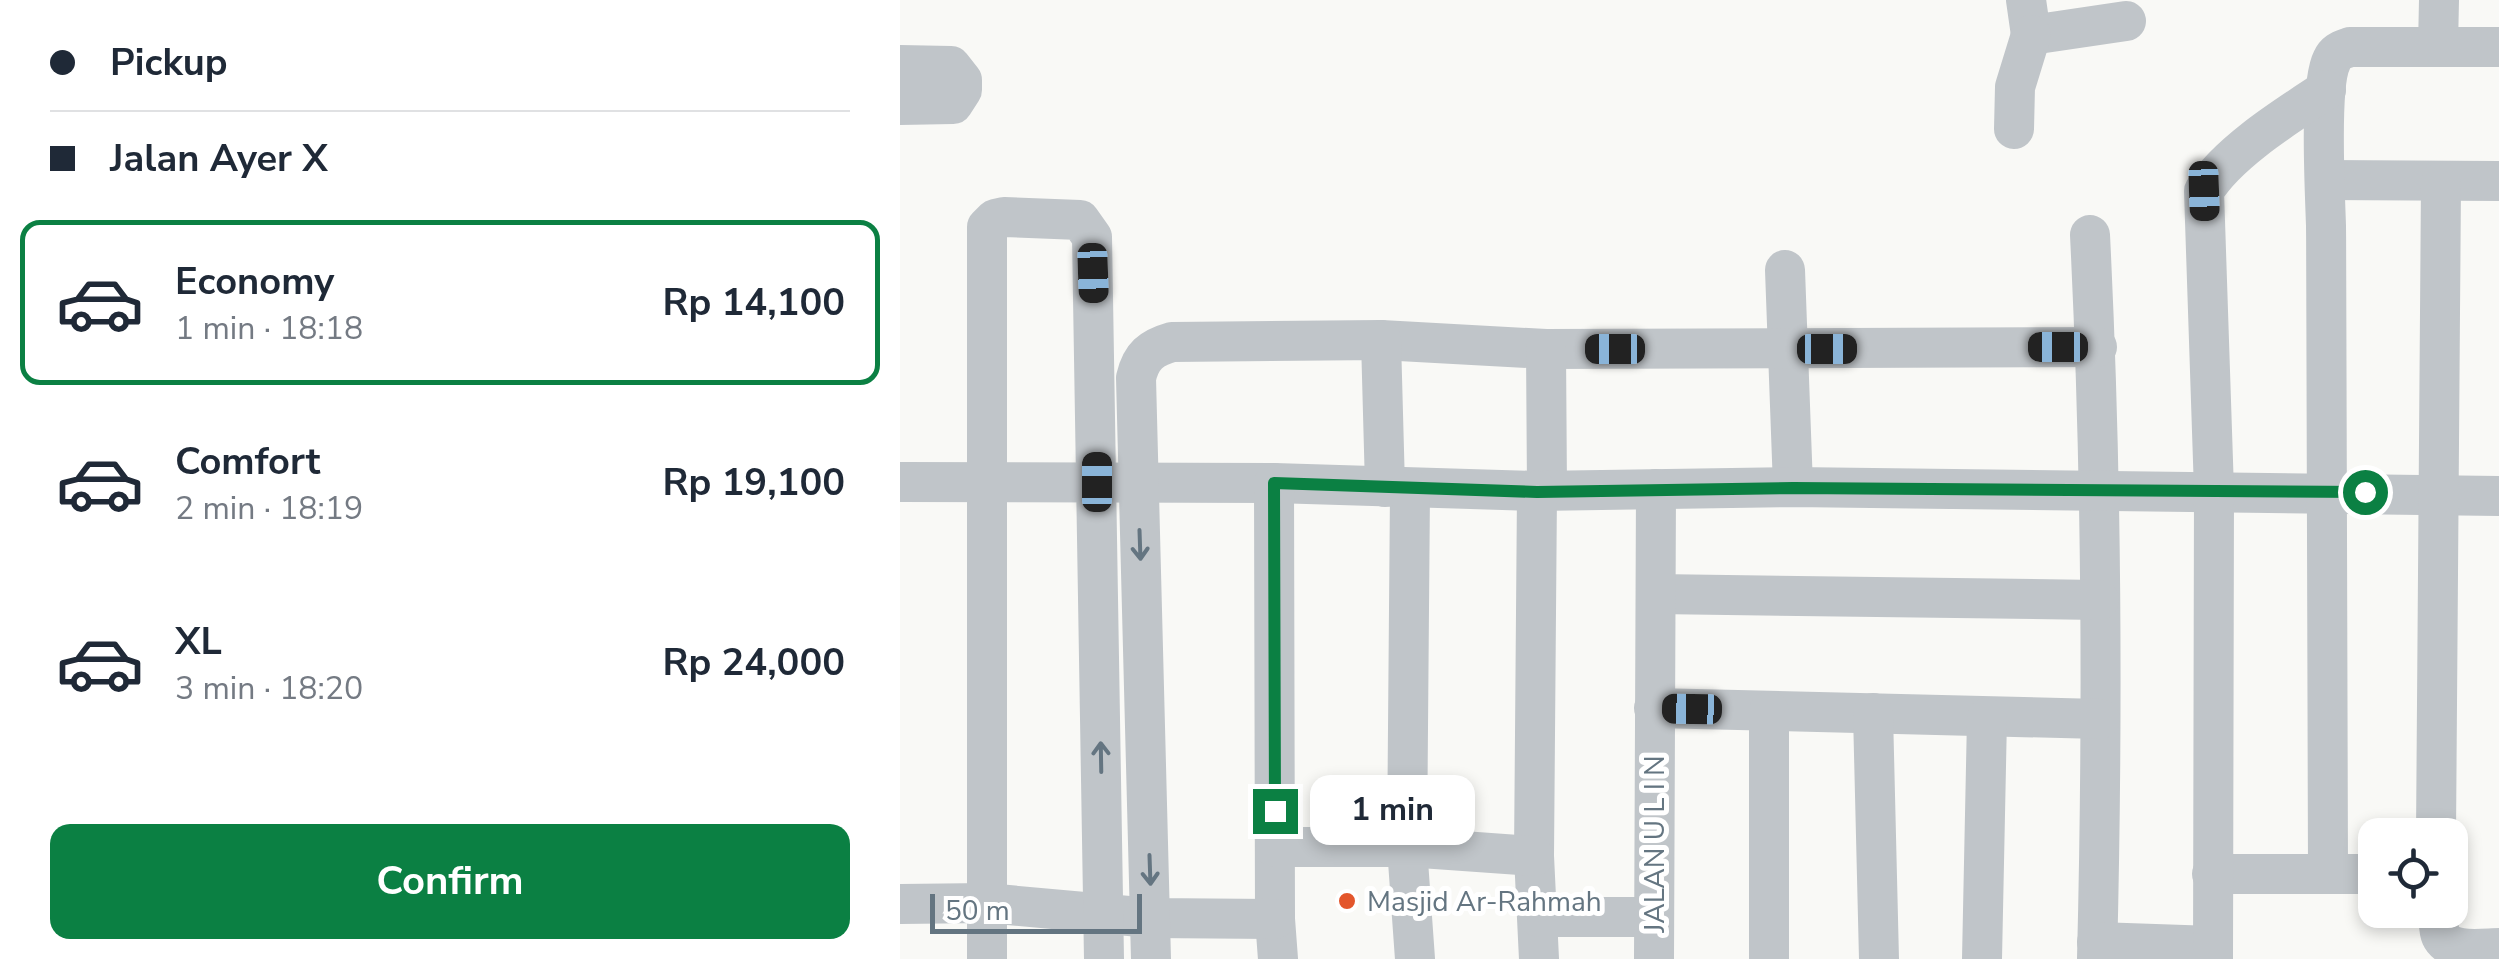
<!DOCTYPE html>
<meta charset="utf-8">
<style>
:root{--surface:#fff;--page:#f2f2f3;--text:#1f2937;--muted:#747a83;--line:#e0e1e3;--accent:#0b8043}
body{margin:0;font-family:"Nunito Sans",sans-serif;background:var(--page);color:var(--text);height:100vh;display:flex;flex-direction:column;font-size:38px;white-space:nowrap}
*{box-sizing:border-box;margin:0}
p{font-size:32px;color:var(--muted)}
.icon{flex:none;width:55px;height:55px;fill:none;stroke:currentColor;stroke-width:2;stroke-linecap:round;stroke-linejoin:round}
.map{position:relative;flex:1;overflow:hidden}
.sheet{display:flex;flex-direction:column;background:var(--surface);width:900px}
.sheet>*{flex:none}
.hud{display:grid;align-content:center;height:220px;padding:0 50px;background:var(--surface)}
.fabs{position:absolute;left:1458px;top:818px;display:grid;gap:20px}
.fabs a{display:grid;place-items:center;width:110px;height:110px;border-radius:20px;background:var(--surface);box-shadow:0 5px 15px #0003;font-size:50px}
.scale{position:absolute;left:30px;bottom:25px;width:212px;box-sizing:border-box;padding-left:10px;border:5px solid #647581;border-top:0;font-size:28px;line-height:35px;white-space:nowrap;color:#647581;-webkit-text-stroke:8px #fff;paint-order:stroke}
.end{position:absolute;width:45px;height:45px;margin:-22px;border:12px solid #0b8043;background:#fff;box-shadow:0 0 0 5px #fff}
.from{border-radius:50%}
.bubble{position:absolute;height:70px;border-radius:20px;background:var(--surface);box-shadow:0 5px 15px #0003;font-size:32px;font-weight:700;line-height:70px;text-align:center}
.car{position:absolute;width:30px;height:60px;margin:-30px -15px;border-radius:12px;box-shadow:0 0 8px 2px #0007;background:linear-gradient(#222 24%,#8ab4d8 0 40%,#222 0 76%,#8ab4d8 0 86%,#222 0)}
.hud b{display:flex;align-items:center;gap:35px;height:95px;font-size:38px}
.hud b+b{border-top:2px solid var(--line)}
.hud i{width:25px;height:25px;background:var(--text)}
ul{padding:0;list-style:none}
li{display:flex;align-items:center;gap:30px;height:165px;margin:0 20px 15px;padding:0 30px;border:5px solid transparent;border-radius:20px}
li div{flex:1}
li b{display:block;font-size:38px}
li em{font-style:normal;font-weight:700}
li.active{border-color:var(--accent)}
li>.icon{width:90px;height:90px;stroke-width:1.5}
.button{display:flex;gap:20px;margin-top:auto;padding:20px 50px}
.button a{flex:1;height:115px;border-radius:20px;background:var(--accent);color:#fff;font-size:40px;font-weight:700;line-height:115px;text-align:center}
main{display:flex;flex:1;min-height:0}
.map>svg:first-child{display:block}
</style>
<main>
<section class="sheet">
<div class="hud">
<b><i class="from"></i>Pickup</b>
<b><i></i>Jalan Ayer X</b>
</div>
<ul>
<li class="active"><svg class="icon" aria-label="car" viewBox="0 0 24 24"><path d="M5 17H2v-5l4-1 3-4h7l3 4 3 1v5h-3M9 17h6M6 11h13"/><circle cx="7" cy="17" r="2"/><circle cx="17" cy="17" r="2"/></svg><div><b>Economy</b><p>1 min · 18:18</p></div><em>Rp 14,100</em></li>
<li><svg class="icon" aria-label="car" viewBox="0 0 24 24"><path d="M5 17H2v-5l4-1 3-4h7l3 4 3 1v5h-3M9 17h6M6 11h13"/><circle cx="7" cy="17" r="2"/><circle cx="17" cy="17" r="2"/></svg><div><b>Comfort</b><p>2 min · 18:19</p></div><em>Rp 19,100</em></li>
<li><svg class="icon" aria-label="car" viewBox="0 0 24 24"><path d="M5 17H2v-5l4-1 3-4h7l3 4 3 1v5h-3M9 17h6M6 11h13"/><circle cx="7" cy="17" r="2"/><circle cx="17" cy="17" r="2"/></svg><div><b>XL</b><p>3 min · 18:20</p></div><em>Rp 24,000</em></li>
</ul>
<div class="button"><a>Confirm</a></div>
</section>
<div class="map">
<svg width="1599" height="959" viewBox="0 0 1599 959">
<rect width="100%" height="100%" fill="#f9f9f6"/>
<g fill="none" stroke-linecap="round" stroke-linejoin="round">
<!-- minor -->
<g stroke="#c0c5c9" stroke-width="40">
<path d="M1126,0L1131,35L1226,21"/>
<path d="M1538,47L1539,0"/>
<path d="M0,65L51,66L62,80V90L53,104L0,105"/>
<path d="M1114,129L1115,87L1131,35"/>
<path d="M1425,180L1599,181"/>
<path d="M1190,235C1202,476 1203,718 1197,959"/>
<path d="M885,270L893,487"/>
<path d="M481,340L646,349L1197,347"/>
<path d="M646,349L647,491"/>
<path d="M0,482L374,483L637,491L893,487L1599,496"/>
<path d="M374,483L375,919L378,959"/>
<path d="M510,490L507,847L515,959"/>
<path d="M637,491L634,856L639,959"/>
<path d="M756,594L1199,600"/>
<path d="M754,708L1200,719"/>
<path d="M869,711V959"/>
<path d="M973,713L979,959"/>
<path d="M1536,835L1541,182"/>
<path d="M375,847H507L634,856"/>
<path d="M1428,872C1428,656 1428,441 1426,226C1425,192 1419,85 1432,60C1436,51 1442,50 1450,47H1599"/>
<path d="M1312,874H1475"/>
<path d="M0,904L86,903L251,918L375,919"/>
<path d="M1538,910C1539,917 1538,930 1541,936C1549,954 1584,948 1599,948"/>
<path d="M639,917H754"/>
<path d="M1197,942L1313,946"/>
<path d="M87,959V227L95,219L104,217L180,220L192,237L204,959"/>
<path d="M251,959L236,378C241,356 251,348 272,342L481,340L485,487"/>
<path d="M754,959L756,489"/>
<path d="M1082,959L1087,718"/>
<path d="M1313,959L1314,491L1304,191C1328,152 1388,115 1426,90"/>
</g>
</g>
<!-- one-way arrows -->
<defs><path id="oneway-shaft" d="M-6 0H5M1.5-3L5.5 0L1.5 3" fill="none" stroke-width="1.6" stroke-linecap="round" stroke-linejoin="round" transform="scale(2.5)"/></defs>
<g stroke="#647581">
<use href="#oneway-shaft" transform="translate(240 545) rotate(88)"/>
<use href="#oneway-shaft" transform="translate(201 757) rotate(-91)"/>
<use href="#oneway-shaft" transform="translate(250 870) rotate(88)"/>
</g>
<g fill="none" stroke-linecap="round" stroke-linejoin="round">
<!-- route -->
<path stroke="#0b8043" stroke-width="12" d="M375,811L374,483L637,492L893,488L1465,492"/>
</g>
<!-- markers -->
<circle fill="#e3562c" stroke="#fff" stroke-width="4" cx="447" cy="901" r="10"/>
<g text-anchor="middle" stroke-width="10" stroke-linejoin="round" paint-order="stroke">
<!-- street labels -->
<g font-size="28" fill="#647581" stroke="#fff">
<text transform="translate(754 844) rotate(-90)" y="10">JALAN U L I N</text>
</g>
<!-- poi labels -->
<g font-size="28" fill="#647581" stroke="#fff" text-anchor="start">
<text x="467" y="911">Masjid Ar-Rahmah</text>
</g>
</g>
</svg>
<div class="fabs">
<a><svg class="icon" aria-label="locate" viewBox="0 0 24 24"><circle cx="12" cy="12" r="6"/><path d="M12 2v4M12 18v4M2 12h4M18 12h4"/></svg></a>
</div>
<div class="scale">50 m</div>
<i class="end from" style="left:1465px;top:492px"></i>
<i class="end" style="left:375px;top:811px"></i>
<div class="bubble" style="left:410px;top:775px;width:165px">1 min</div>
<i class="car" style="left:1304px;top:191px;rotate:178deg"></i>
<i class="car" style="left:193px;top:273px;rotate:178deg"></i>
<i class="car" style="left:1158px;top:347px;rotate:270deg"></i>
<i class="car" style="left:715px;top:349px;rotate:270deg"></i>
<i class="car" style="left:927px;top:349px;rotate:90deg"></i>
<i class="car" style="left:197px;top:482px;rotate:0deg"></i>
<i class="car" style="left:792px;top:709px;rotate:271deg"></i>
</div>
</main>
